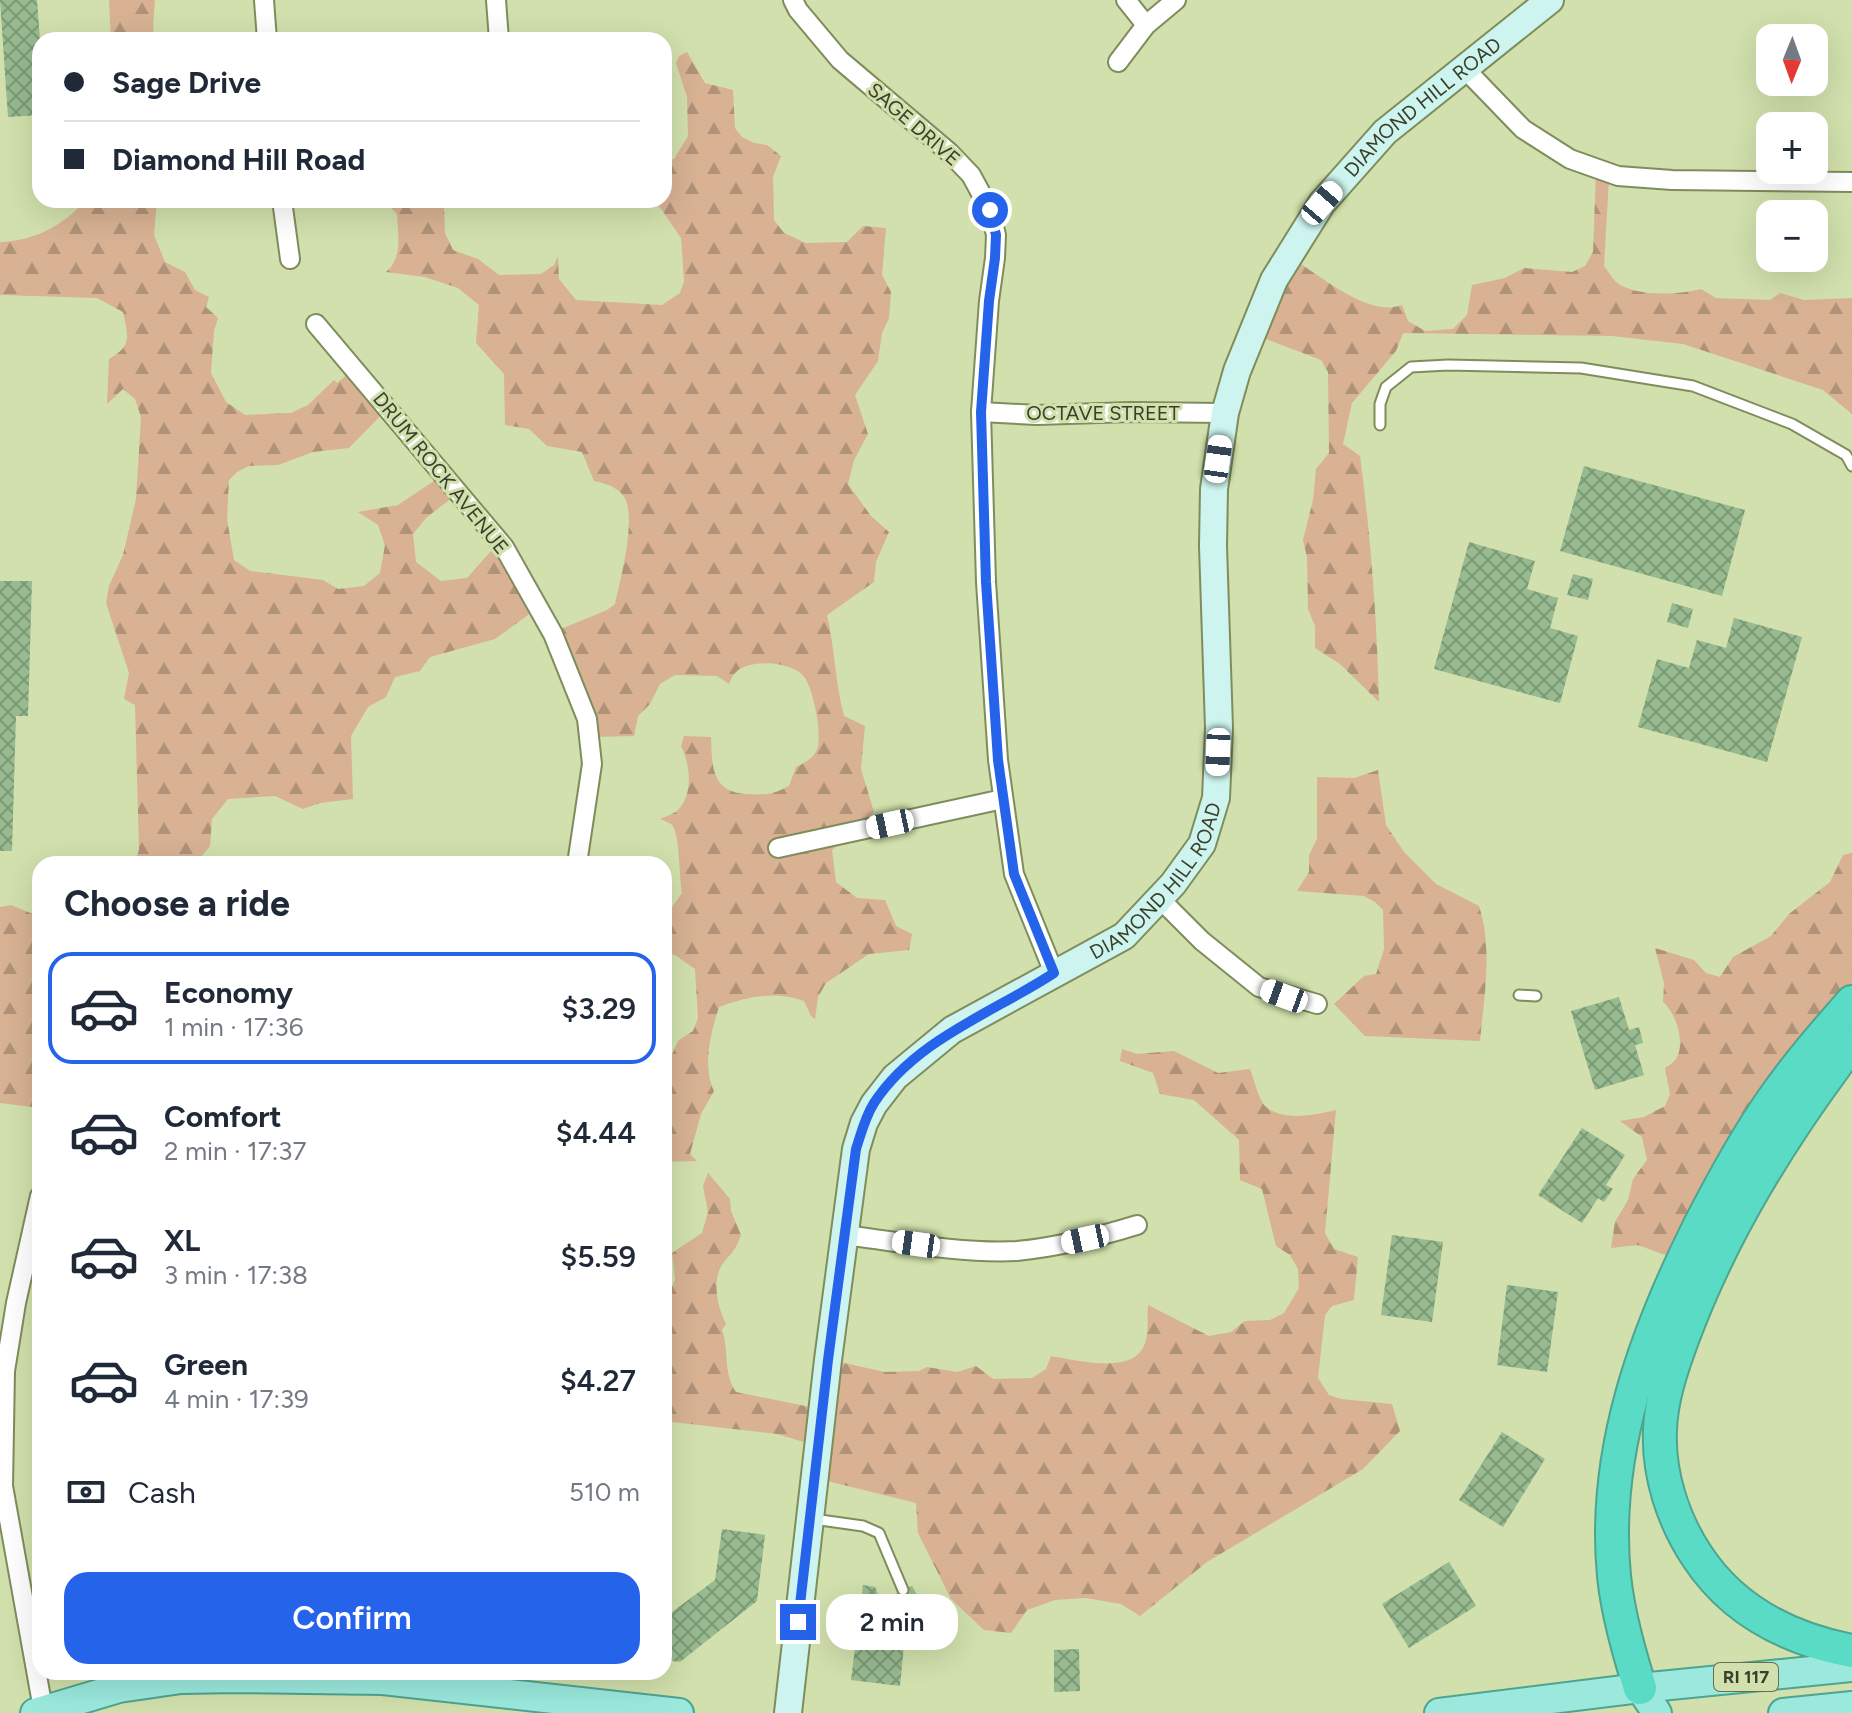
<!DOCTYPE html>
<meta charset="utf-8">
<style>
:root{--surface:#fff;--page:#f6f6f7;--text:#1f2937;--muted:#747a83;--line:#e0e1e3;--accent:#2563eb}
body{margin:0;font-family:Figtree,sans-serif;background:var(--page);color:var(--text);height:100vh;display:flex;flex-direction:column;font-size:30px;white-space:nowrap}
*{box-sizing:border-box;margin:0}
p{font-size:26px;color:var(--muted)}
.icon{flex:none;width:44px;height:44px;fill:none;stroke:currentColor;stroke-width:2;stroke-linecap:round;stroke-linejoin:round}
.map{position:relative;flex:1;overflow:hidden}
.panel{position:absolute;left:32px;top:856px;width:640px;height:824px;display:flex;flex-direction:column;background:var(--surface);border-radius:24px;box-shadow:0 8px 32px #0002}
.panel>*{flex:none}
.top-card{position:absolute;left:32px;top:32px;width:640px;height:176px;border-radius:24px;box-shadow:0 8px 32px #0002;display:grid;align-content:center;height:176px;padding:0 32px;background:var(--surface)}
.needle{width:52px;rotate:181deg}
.controls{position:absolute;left:1756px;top:24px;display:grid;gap:16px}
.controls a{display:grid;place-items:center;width:72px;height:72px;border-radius:16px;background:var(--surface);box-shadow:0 8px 32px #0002;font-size:40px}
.end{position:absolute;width:36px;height:36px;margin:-18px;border:10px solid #2563eb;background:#fff;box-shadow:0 0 0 4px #fff}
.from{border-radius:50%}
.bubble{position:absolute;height:56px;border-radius:24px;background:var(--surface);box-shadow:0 8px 32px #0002;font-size:26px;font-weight:600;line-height:56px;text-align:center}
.car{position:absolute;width:24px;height:48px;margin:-24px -12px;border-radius:10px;box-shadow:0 0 6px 2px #0007;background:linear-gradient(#fff 24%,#345 0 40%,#fff 0 76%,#345 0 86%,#fff 0)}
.top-card b{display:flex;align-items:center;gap:28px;height:76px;font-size:30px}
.top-card b+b{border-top:2px solid var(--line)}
.top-card i{width:20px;height:20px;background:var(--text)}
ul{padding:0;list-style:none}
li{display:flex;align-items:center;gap:24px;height:112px;margin:0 16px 12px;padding:0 16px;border:4px solid transparent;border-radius:24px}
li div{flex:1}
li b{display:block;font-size:30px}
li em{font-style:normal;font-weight:600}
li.selected{border-color:var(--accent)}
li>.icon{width:72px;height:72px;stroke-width:1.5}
h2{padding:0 32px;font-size:36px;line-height:96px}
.pay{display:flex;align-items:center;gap:20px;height:88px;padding:0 32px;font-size:30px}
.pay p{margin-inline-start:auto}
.cta{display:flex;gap:16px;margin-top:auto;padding:16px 32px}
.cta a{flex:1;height:92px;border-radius:24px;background:var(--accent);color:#fff;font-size:32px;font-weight:600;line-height:92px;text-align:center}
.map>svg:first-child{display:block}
</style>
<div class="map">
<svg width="1852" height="1713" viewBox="0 0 1852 1713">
<defs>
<pattern id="forest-firs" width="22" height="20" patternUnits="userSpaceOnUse" patternTransform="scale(2)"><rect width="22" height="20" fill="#d8b293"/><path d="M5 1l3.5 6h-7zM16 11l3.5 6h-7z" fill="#b09278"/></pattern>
<pattern id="building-cross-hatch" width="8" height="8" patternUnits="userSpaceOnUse" patternTransform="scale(2)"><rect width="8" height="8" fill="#97ba90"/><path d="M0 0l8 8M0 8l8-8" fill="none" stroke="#7c9976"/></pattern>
</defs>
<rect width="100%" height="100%" fill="#d1e0ac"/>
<!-- forest -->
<g fill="url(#forest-firs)">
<path d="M109,0H155L153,28L155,40H111Z"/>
<path d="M687,52L705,83L733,90L735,128L742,137L754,143L767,145L781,156L773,177L774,220L784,233L806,243L847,242L863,226L886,228L882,275L891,292L889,318L882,333L878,361L855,395L868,434L854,460L848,484L871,516L889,532L876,562L874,582L827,615C835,649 835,683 844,716L865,726L861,769L874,812L832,850L836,882L857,898L885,900L896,926L912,934L909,950L869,954L826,983L818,997L815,1019L811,1016L804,1001C774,990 748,997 719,1007C711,1032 702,1066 714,1091L701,1114L690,1154L697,1161L664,1162V1072L678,1041L693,1031L698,1018L695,969L675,955L664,954V910L672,907L682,893C679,877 680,834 672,825C669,822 664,821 660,819C666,816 674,814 678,810C694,794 690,763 681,746L684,736L711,737C712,765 711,792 746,794C766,795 772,795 789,786L796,767C805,763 816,757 818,746C821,729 814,693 805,678C794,661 749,658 735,673C732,676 731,680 729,684L717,676L675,675L660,684L650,704L638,716L634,736L592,737L551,633L607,610L615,604C620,580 639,512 622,494C615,486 604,483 594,481L582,452L547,446L529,429L505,425L504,374L476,343L479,305L458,288L425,277L386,272C403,258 398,235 397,214L390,207L374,200H423L444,205L445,233L453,250L478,259L499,275L541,274L554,265L558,256L559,279L576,300L662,305L680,293L684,281L681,238L659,206L621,200H664V160L674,159L688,136L687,97L676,63L679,56Z"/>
<path d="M1596,173L1609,179L1604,266C1608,271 1612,278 1616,282C1634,297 1679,295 1701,289L1716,298L1770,300L1780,293L1804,300L1852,298V414L1823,390L1683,344L1612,336L1403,333L1396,351L1352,403L1343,444L1360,456C1371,538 1377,621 1379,702L1340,664L1315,648V626L1308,609L1307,557L1303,540L1313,500L1316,469L1329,453L1328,372L1321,360L1253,334L1293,259C1321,276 1369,318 1402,305L1408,321L1425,331L1453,329L1467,315L1472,285L1505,278L1524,268L1572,272L1585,266L1593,252Z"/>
<path d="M85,200H157L154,235L165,262L185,272L195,290L209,297L206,307L218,318L214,331L211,373L226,402L245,415L291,413L308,405L334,380L337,383L355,368L386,410L349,448L313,452L278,465L249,466L237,472L229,480L227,519L234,560L250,571L323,580L338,589L364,586L380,573L385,545L378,525L358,512L398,505L443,475L458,493L426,518L413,534L416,562L441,581L467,578L499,542L535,610L495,639L430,657L420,671L395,677L386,697L368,707L351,736L353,799L320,803L303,809L275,796L228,799L212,819L210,846L195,864H134L139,850L135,705L124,699L129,673L106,603L109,586L123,555L136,499L141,417L135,399L123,389L107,404L109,359C133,346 128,336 123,312L97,298L0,295V242C33,241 64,226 85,200Z"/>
<path d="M1378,770L1386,825L1404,852L1436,884L1479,906C1493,948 1484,998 1480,1041L1365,1036L1334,1004L1364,976L1376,974L1384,949L1383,910L1375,902L1364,896L1297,891L1309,872V855L1317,839V777L1354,778Z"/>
<path d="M1852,853V1002L1681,1261L1638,1245L1611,1248L1615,1222L1628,1200L1633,1179L1647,1160L1642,1137L1620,1121L1644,1117L1665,1106L1670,1094L1665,1068C1669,1065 1673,1063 1676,1059C1686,1043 1676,1013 1663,1002L1664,983L1655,948L1694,960L1706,973L1720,977L1733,957L1771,936L1789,914L1830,882L1843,855Z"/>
<path d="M11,905L40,917V1108L0,1103V907Z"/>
<path d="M1122,1049L1137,1054L1174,1051L1218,1073L1250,1069C1254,1079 1258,1098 1265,1106C1282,1122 1316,1115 1336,1110L1325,1233L1334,1249L1358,1257L1354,1300L1332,1306L1325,1315L1318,1378L1329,1395L1341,1399L1392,1404L1400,1431L1363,1469L1207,1562L1140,1616L1121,1604L1086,1598L1055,1600L1027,1610L1011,1633L984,1630L951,1599L918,1533L916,1503L815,1478L814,1445L777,1434L664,1421V1304L675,1280L672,1253L702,1233L708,1212L703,1186L708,1173L730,1199L731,1211L741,1235C735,1251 734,1250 724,1262C711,1278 717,1307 726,1324L722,1330C730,1353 722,1370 736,1392L820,1409L831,1360L885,1372L919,1371L927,1367L957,1372L976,1366L993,1379L1032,1378L1046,1369L1051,1356C1076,1360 1135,1376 1145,1343C1149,1332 1147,1317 1148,1305L1209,1336L1231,1332L1245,1321L1270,1320L1284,1313L1299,1288L1298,1269L1290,1255L1276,1246L1262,1189L1240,1180L1239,1140L1194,1100L1160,1094L1153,1073L1120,1061Z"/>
</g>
<!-- building -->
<g fill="url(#building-cross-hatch)">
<path d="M0,0H37L40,40V115L8,117Z"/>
<path d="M1584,466L1745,510L1722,596L1560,551Z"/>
<path d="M1469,542L1535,561L1527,589L1558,598L1550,628L1578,636L1560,703L1434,669Z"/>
<path d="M1573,574L1593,579L1588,600L1567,595Z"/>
<path d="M0,581H32L28,716H16L12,851H0Z"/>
<path d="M1672,603L1693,609L1688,628L1667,622Z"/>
<path d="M1734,618L1802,637L1767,762L1638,727L1657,659L1689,668L1697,640L1726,648Z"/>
<path d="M1619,997L1629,1030L1639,1027L1643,1043L1635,1045L1644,1075L1595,1090L1571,1011Z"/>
<path d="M1582,1128L1625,1155L1606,1185L1613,1189L1604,1202L1598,1198L1582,1223L1538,1195Z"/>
<path d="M1392,1235L1443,1242L1432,1322L1381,1315Z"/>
<path d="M1507,1285L1558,1292L1547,1372L1497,1365Z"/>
<path d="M1502,1432L1545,1459L1503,1527L1459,1500Z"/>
<path d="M722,1529L765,1535L757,1601L680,1662L664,1660V1618L715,1580Z"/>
<path d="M1449,1562L1476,1606L1409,1648L1382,1604Z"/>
<path d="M863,1585L875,1587L881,1601L912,1586L921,1602L890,1623L904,1646L900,1686L851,1680Z"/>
<path d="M1079,1649L1080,1691L1054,1692V1650Z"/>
</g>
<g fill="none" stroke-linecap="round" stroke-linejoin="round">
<!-- lane casing -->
<g stroke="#7f8c5c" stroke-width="13">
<g id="lane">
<path d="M1380,425V404L1386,387L1411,367L1448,365L1581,368L1693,386L1792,424L1846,455L1852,466"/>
<path d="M1519,995L1536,996"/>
<path d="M813,1519L863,1526L879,1533L903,1590"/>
</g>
</g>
<!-- street casing -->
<g stroke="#7f8c5c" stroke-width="22">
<g id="street">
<path d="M264,0L267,40"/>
<path d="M496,0L499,40"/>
<path d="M793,0L798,10L840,60L950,153L971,175L990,210L996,235L995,258L989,301L981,412L986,582L998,760L1014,874L1054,973"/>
<path d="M1126,0L1146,25"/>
<path d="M1118,62L1146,25L1176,0"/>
<path d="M1465,69L1523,129L1570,159L1618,176L1672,180L1852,182"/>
<path d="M282,200L290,259"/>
<path d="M316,324L504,547L553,634L587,719L592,764L577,864"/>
<path d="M981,412L1037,415L1131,412L1225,413"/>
<path d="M778,848L1003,799"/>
<path d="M1160,899L1202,941L1259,987L1317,1004"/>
<path d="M40,1196L16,1303L5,1371L3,1486L43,1709"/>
<path d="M845,1235C898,1242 964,1254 1017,1251C1058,1247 1098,1237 1137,1225"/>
</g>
</g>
<!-- secondary casing -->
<g stroke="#7f8c5c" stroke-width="30">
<g id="secondary">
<path id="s1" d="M788,1713L828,1360L856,1149L864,1123L874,1104L895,1077L952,1030L1124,936L1173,884L1202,844L1216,798L1219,728L1213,546L1214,489L1225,413L1237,371L1274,280L1322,203L1385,132L1550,0"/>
</g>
</g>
<!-- primary casing -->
<g stroke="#4ea48f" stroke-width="32">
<g id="primary">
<path d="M1640,1688L1657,1713"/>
<path d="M35,1713L119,1688L181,1679L238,1678L383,1680L679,1713"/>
<path d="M1439,1713L1640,1688L1852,1667"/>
<path d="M1783,1713L1852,1706"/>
</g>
</g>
<!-- highway casing -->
<g stroke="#4ea48f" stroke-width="36">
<g id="highway">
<path d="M1852,1043C1783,1134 1723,1230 1683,1337C1672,1367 1661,1398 1660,1430C1658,1474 1673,1520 1697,1556C1733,1611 1789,1639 1852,1651"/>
<path d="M1640,1688C1629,1652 1618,1614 1614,1576C1602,1453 1645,1335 1699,1227C1721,1184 1744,1141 1772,1101C1796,1066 1824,1034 1852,1002"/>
</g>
</g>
<!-- lane -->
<use href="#lane" stroke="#fff" stroke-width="9"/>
<!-- street -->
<use href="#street" stroke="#fff" stroke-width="18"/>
<!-- secondary -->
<use href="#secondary" stroke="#cdf4ee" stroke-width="26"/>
<!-- primary -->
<use href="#primary" stroke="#9be9dd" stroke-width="28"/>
<!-- highway -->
<use href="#highway" stroke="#59dbc6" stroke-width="32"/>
</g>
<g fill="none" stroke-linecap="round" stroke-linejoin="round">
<!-- route -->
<path stroke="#2563eb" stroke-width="10" d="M798,1622L828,1360L856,1149C861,1134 865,1117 874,1103C916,1039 993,1013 1054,973L1014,874L998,760L986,582L981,412L989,301L995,258L996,235L990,210"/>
</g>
<g text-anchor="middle" stroke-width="6" stroke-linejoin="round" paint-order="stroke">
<!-- shield labels -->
<rect fill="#d1e0ac" stroke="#676f51" stroke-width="2" x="1714" y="1663" width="64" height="28" rx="6"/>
<g font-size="18" font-weight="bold" fill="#393f2a">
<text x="1746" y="1683">RI 117</text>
</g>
<!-- street labels -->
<g font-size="20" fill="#393f2a" stroke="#d1e0ac">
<text dy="7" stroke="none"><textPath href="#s1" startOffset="1848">DIAMOND HILL ROAD</textPath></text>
<text transform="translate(914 124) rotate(41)" y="7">SAGE DRIVE</text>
<text x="1103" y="420">OCTAVE STREET</text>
<text transform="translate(441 473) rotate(51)" y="7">DRUM ROCK AVENUE</text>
<text dy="7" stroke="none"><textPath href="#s1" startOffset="984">DIAMOND HILL ROAD</textPath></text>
</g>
</g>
</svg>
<div class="controls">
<a><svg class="needle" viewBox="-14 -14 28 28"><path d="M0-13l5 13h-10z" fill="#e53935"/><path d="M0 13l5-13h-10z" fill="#747a83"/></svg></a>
<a>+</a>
<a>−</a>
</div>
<i class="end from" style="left:990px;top:210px"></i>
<i class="end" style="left:798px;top:1622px"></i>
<div class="bubble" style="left:826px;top:1594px;width:132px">2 min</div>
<i class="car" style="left:1322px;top:203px;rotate:41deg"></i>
<i class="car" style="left:1218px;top:459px;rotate:8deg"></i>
<i class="car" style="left:1218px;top:752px;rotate:182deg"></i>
<i class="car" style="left:890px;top:824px;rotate:258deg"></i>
<i class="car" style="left:1284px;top:996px;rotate:290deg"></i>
<i class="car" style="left:1085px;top:1239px;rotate:258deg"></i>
<i class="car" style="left:916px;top:1244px;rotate:278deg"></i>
<div class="top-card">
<b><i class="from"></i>Sage Drive</b>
<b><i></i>Diamond Hill Road</b>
</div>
<section class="panel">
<h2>Choose a ride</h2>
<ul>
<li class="selected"><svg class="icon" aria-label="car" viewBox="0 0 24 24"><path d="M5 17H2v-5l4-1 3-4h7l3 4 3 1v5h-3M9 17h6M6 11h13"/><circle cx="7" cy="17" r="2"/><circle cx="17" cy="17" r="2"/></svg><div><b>Economy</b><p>1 min · 17:36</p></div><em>$3.29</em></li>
<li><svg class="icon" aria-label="car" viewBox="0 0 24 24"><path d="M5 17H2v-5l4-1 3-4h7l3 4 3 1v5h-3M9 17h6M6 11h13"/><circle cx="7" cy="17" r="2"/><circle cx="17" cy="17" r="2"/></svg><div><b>Comfort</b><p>2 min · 17:37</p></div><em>$4.44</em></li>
<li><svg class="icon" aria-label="car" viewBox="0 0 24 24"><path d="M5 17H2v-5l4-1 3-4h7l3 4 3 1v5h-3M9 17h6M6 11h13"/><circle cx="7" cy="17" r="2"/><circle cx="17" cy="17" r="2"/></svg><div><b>XL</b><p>3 min · 17:38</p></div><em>$5.59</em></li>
<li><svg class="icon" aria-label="car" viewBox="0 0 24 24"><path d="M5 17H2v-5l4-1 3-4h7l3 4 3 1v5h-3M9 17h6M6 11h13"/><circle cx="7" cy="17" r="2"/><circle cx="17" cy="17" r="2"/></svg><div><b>Green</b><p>4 min · 17:39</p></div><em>$4.27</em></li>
</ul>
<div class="pay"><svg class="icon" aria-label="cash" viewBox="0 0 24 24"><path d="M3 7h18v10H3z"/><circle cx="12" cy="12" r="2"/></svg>Cash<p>510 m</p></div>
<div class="cta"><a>Confirm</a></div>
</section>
</div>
